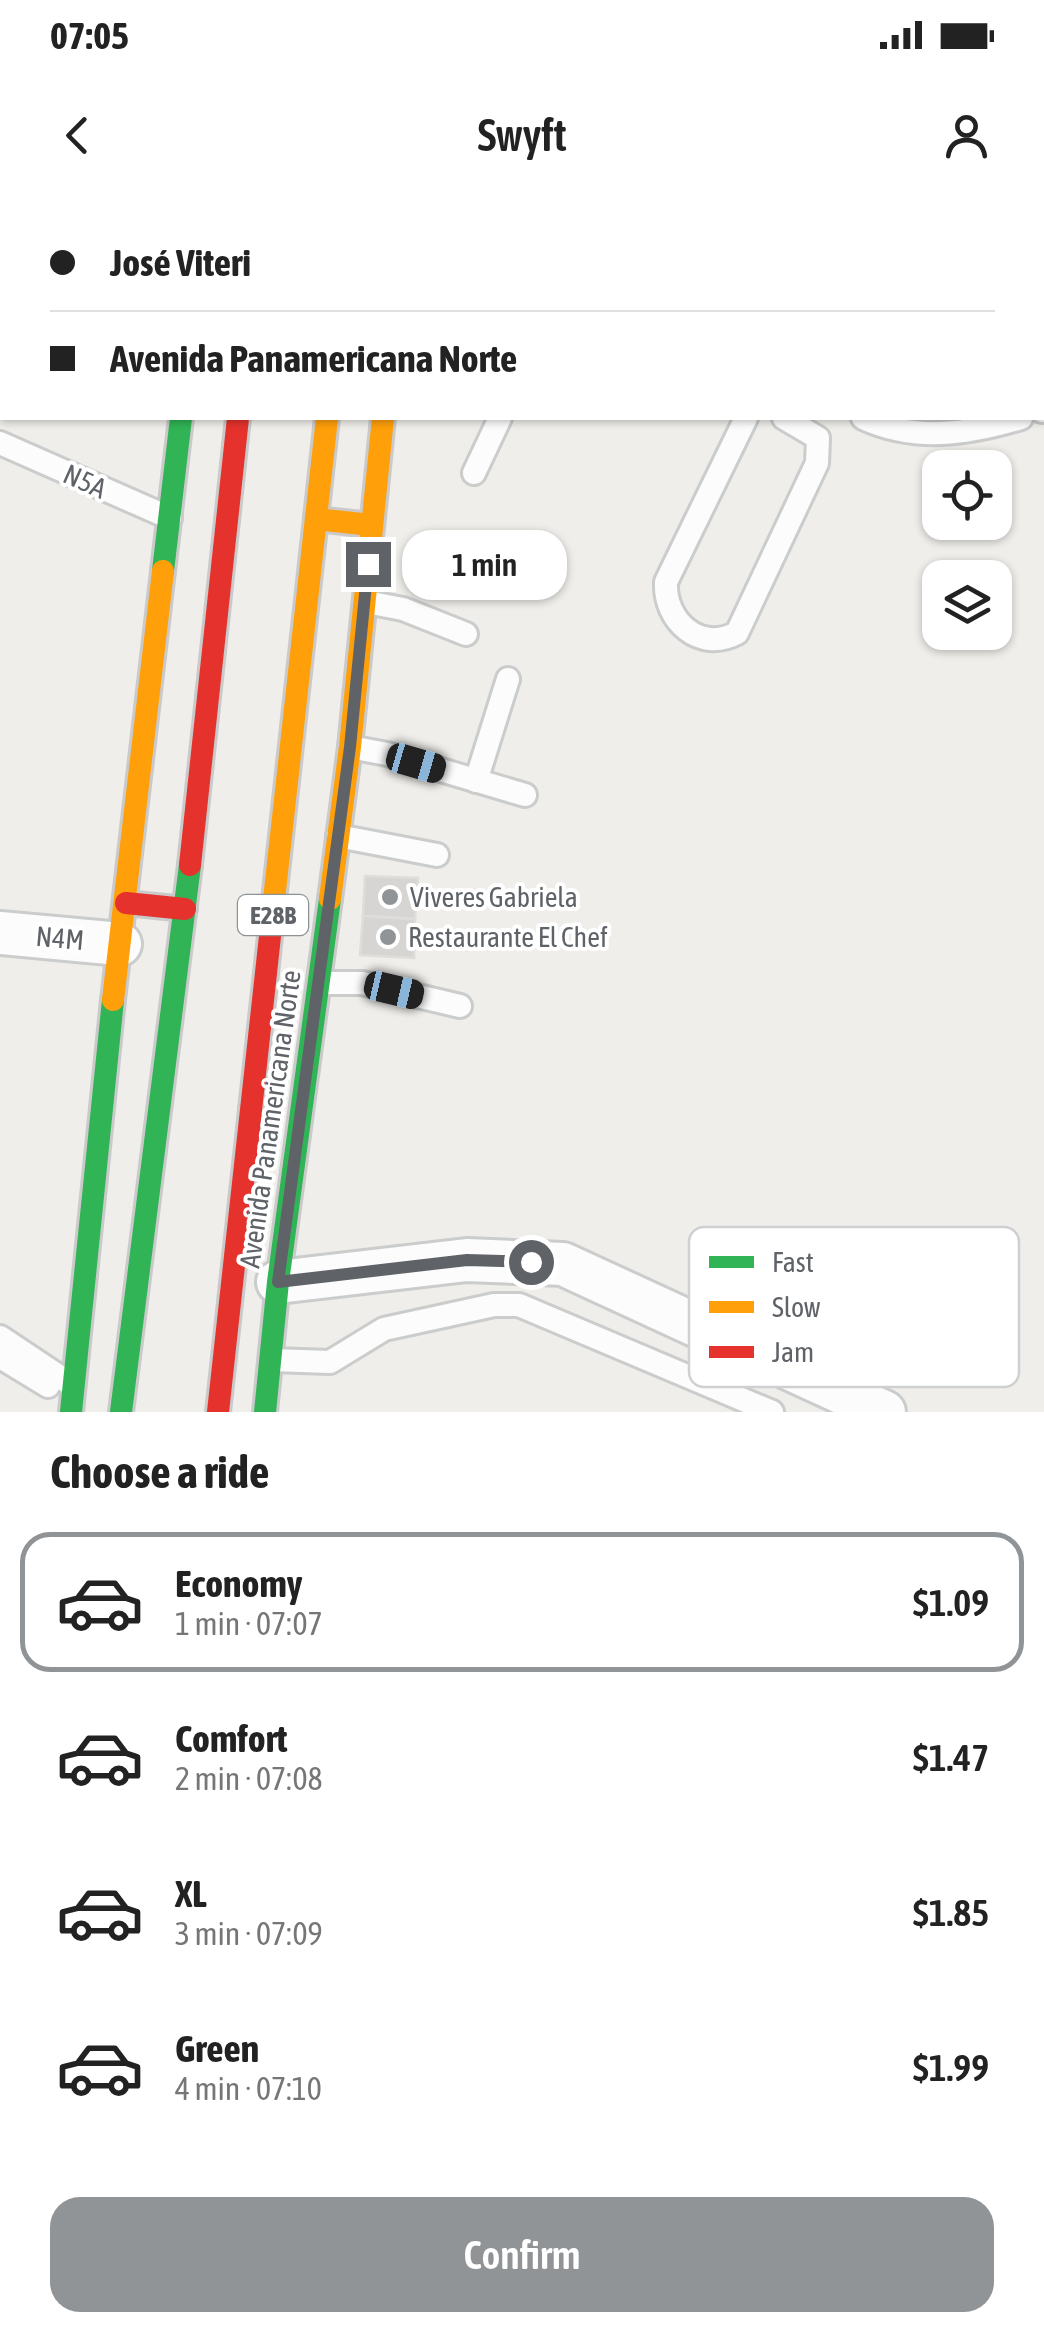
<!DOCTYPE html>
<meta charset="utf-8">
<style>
:root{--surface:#fff;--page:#f2f2f2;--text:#222;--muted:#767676;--line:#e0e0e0;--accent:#919496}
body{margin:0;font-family:"Asap Condensed",sans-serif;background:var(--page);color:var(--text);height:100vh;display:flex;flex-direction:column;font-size:38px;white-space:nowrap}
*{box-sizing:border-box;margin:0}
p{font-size:32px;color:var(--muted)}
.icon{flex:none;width:55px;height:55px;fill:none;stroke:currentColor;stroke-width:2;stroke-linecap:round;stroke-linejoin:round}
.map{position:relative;height:1212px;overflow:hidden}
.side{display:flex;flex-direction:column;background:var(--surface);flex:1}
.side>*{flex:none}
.guide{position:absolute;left:0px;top:0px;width:1045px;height:220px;box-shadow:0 2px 8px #0004;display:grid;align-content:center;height:220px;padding:0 50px;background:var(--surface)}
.fabs{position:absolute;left:922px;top:250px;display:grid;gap:20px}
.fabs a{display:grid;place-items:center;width:90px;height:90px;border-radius:20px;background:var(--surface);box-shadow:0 2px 8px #0004;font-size:50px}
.end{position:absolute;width:45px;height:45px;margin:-22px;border:12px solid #5f6368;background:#fff;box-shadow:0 0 0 5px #fff}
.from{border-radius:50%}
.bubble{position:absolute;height:70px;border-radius:30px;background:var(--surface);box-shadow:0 2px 8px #0004;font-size:32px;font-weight:600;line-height:70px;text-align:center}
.car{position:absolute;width:30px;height:60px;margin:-30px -15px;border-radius:12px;box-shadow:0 0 8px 2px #0007;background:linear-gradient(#222 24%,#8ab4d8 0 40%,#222 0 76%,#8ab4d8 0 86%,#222 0)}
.guide b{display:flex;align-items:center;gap:35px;height:95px;font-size:38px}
.guide b+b{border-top:2px solid var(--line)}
.guide i{width:25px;height:25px;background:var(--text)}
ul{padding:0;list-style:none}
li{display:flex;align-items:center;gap:30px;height:140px;margin:0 20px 15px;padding:0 30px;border:5px solid transparent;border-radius:30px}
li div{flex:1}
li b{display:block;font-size:38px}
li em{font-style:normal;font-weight:600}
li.selected{border-color:var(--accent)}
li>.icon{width:90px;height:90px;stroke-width:1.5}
h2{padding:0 50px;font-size:45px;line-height:120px}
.button{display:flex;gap:20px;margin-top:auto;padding:20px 50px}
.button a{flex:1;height:115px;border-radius:30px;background:var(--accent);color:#fff;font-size:40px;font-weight:600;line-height:115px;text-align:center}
.status{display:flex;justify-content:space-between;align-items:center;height:70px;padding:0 50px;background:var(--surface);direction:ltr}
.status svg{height:28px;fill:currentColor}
header{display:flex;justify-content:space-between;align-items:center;height:130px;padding:0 50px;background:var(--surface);font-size:45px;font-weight:600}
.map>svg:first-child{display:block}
</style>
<div class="status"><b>07:05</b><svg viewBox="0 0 49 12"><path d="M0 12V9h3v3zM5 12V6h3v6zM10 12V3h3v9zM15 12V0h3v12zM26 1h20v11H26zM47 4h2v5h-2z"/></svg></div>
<header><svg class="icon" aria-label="back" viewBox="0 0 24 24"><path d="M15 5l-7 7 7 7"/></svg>Swyft<svg class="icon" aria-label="person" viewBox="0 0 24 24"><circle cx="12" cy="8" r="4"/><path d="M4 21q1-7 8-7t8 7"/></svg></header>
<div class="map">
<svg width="1044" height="1212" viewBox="0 0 1044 1212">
<rect width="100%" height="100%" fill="#efeeea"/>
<!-- building -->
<g fill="#d6d5d3" stroke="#deddd9" stroke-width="2.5">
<path d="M365,676L418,678L415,719L363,716Z"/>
<path d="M363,716L415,719L414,758L360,755Z"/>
</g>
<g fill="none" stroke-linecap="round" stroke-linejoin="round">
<!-- lane casing -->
<g stroke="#cbcccc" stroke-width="28">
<g id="lane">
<path d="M495,2L497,0"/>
<path d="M1042,211L1044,210"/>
<path d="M746,218L666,382C664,421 700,453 737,433L817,263L818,238L784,218"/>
<path d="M863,218C915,242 968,234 1021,218"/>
<path d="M0,243L170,318"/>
<path d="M474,273L500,218"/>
<path d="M366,402L403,409L466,434"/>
<path d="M350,547L387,554L525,595"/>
<path d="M476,581L508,479"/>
<path d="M338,636L437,655"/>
<path d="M319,783H362L460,806"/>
<path d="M0,1137L72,1185"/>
<path d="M0,1157L48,1186"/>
<path d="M272,1160L330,1162L384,1129L494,1105H519L772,1212"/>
</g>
</g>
<!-- street casing -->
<g stroke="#cbcccc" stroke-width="48">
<g id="street">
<path d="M0,733L120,744"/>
<path d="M278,1082L467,1060L563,1064L884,1212"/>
</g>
</g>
<!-- fast casing -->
<g stroke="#cacacb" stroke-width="28">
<g id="fast">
<path d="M204,0V2"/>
<path d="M163,371L181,218"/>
<path d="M71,1212L113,800"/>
<path d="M121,1212L190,665"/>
<path d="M265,1212L278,1082L330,699"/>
</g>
</g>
<!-- slow casing -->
<g stroke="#cacacb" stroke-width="28">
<g id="slow">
<path d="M351,2L352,0"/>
<path d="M316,319L371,325"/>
<path d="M330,699L350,547L383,218"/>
<path d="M271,727L327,218"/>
<path d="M113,800L163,371"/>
</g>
</g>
<!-- jam casing -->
<g stroke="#cacacb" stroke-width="28">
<g id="jam">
<path d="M262,0V2"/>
<path d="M405,0V2"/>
<path d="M190,665L238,218"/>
<path d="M126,703L185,709"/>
<path d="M218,1212L271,727"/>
</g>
</g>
<!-- lane -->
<use href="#lane" stroke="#fdfcfc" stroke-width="22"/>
<!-- street -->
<use href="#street" stroke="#fdfcfc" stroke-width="42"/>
<!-- fast -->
<use href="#fast" stroke="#30b455" stroke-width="22"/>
<!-- slow -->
<use href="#slow" stroke="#ff9f0a" stroke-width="22"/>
<!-- jam -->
<use href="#jam" stroke="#e5322d" stroke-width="22"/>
</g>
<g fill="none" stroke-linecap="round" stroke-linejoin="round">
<!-- route -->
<path stroke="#5f6368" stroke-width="12" d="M368,364L350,547L278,1082L467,1060L531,1062"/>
</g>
<!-- markers -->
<g fill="#919496" stroke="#fff" stroke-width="4">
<circle cx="390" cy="697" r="10"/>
<circle cx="388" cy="737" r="10"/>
</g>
<g text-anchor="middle" stroke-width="8" stroke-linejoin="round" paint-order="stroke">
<!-- shield labels -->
<rect fill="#fff" stroke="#8f9295" stroke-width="2.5" x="238" y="695" width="70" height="40" rx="8"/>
<g font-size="25" font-weight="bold" fill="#5f6368">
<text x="273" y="724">E28B</text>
</g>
<!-- street labels -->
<g font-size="28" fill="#5f6368" stroke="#fff">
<text transform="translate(85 281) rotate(24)" y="10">N5A</text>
<text transform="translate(60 738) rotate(5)" y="10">N4M</text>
<text transform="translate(270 919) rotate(-82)" y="10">Avenida Panamericana Norte</text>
</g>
<!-- poi labels -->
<g font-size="28" fill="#5f6368" stroke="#fff" text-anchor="start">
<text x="410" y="707">Viveres Gabriela</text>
<text x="408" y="747">Restaurante El Chef</text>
</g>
</g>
<!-- legend -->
<rect x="689" y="1027" width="330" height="160" rx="15" fill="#fff" stroke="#cfd0d2" stroke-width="2.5"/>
<rect x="709" y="1056" width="45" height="12" fill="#30b455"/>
<rect x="709" y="1101" width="45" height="12" fill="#ff9f0a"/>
<rect x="709" y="1146" width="45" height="12" fill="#e5322d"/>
<g font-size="28" fill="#5f6368">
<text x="772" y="1072">Fast</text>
<text x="772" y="1117">Slow</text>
<text x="772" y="1162">Jam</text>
</g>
</svg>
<div class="fabs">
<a><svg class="icon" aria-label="locate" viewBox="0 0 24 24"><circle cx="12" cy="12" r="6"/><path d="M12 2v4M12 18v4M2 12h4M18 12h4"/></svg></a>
<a><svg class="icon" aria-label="layers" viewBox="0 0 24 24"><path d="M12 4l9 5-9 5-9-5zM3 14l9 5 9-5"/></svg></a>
</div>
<i class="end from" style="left:531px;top:1062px"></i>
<i class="end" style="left:368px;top:364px"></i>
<div class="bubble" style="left:402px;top:330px;width:165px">1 min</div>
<i class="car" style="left:416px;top:563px;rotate:106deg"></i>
<i class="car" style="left:394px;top:790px;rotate:103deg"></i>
<div class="guide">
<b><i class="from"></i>José Viteri</b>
<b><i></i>Avenida Panamericana Norte</b>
</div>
</div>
<section class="side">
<h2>Choose a ride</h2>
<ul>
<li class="selected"><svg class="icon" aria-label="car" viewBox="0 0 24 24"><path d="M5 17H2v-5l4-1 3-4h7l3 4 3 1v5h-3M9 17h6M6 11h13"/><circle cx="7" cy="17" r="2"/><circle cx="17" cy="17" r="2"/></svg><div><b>Economy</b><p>1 min · 07:07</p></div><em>$1.09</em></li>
<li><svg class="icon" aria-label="car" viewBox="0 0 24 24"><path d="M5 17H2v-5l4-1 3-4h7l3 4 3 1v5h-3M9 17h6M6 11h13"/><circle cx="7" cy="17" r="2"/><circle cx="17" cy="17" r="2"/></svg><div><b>Comfort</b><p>2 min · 07:08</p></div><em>$1.47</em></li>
<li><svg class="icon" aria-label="car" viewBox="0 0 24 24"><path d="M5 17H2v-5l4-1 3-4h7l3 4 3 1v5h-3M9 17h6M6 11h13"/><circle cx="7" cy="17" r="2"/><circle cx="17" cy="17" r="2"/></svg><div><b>XL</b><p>3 min · 07:09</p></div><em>$1.85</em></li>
<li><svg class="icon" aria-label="car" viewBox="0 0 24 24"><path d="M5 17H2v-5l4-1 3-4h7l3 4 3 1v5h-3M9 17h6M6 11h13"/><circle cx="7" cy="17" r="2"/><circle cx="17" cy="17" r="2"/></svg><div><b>Green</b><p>4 min · 07:10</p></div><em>$1.99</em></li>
</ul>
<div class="button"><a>Confirm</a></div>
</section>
